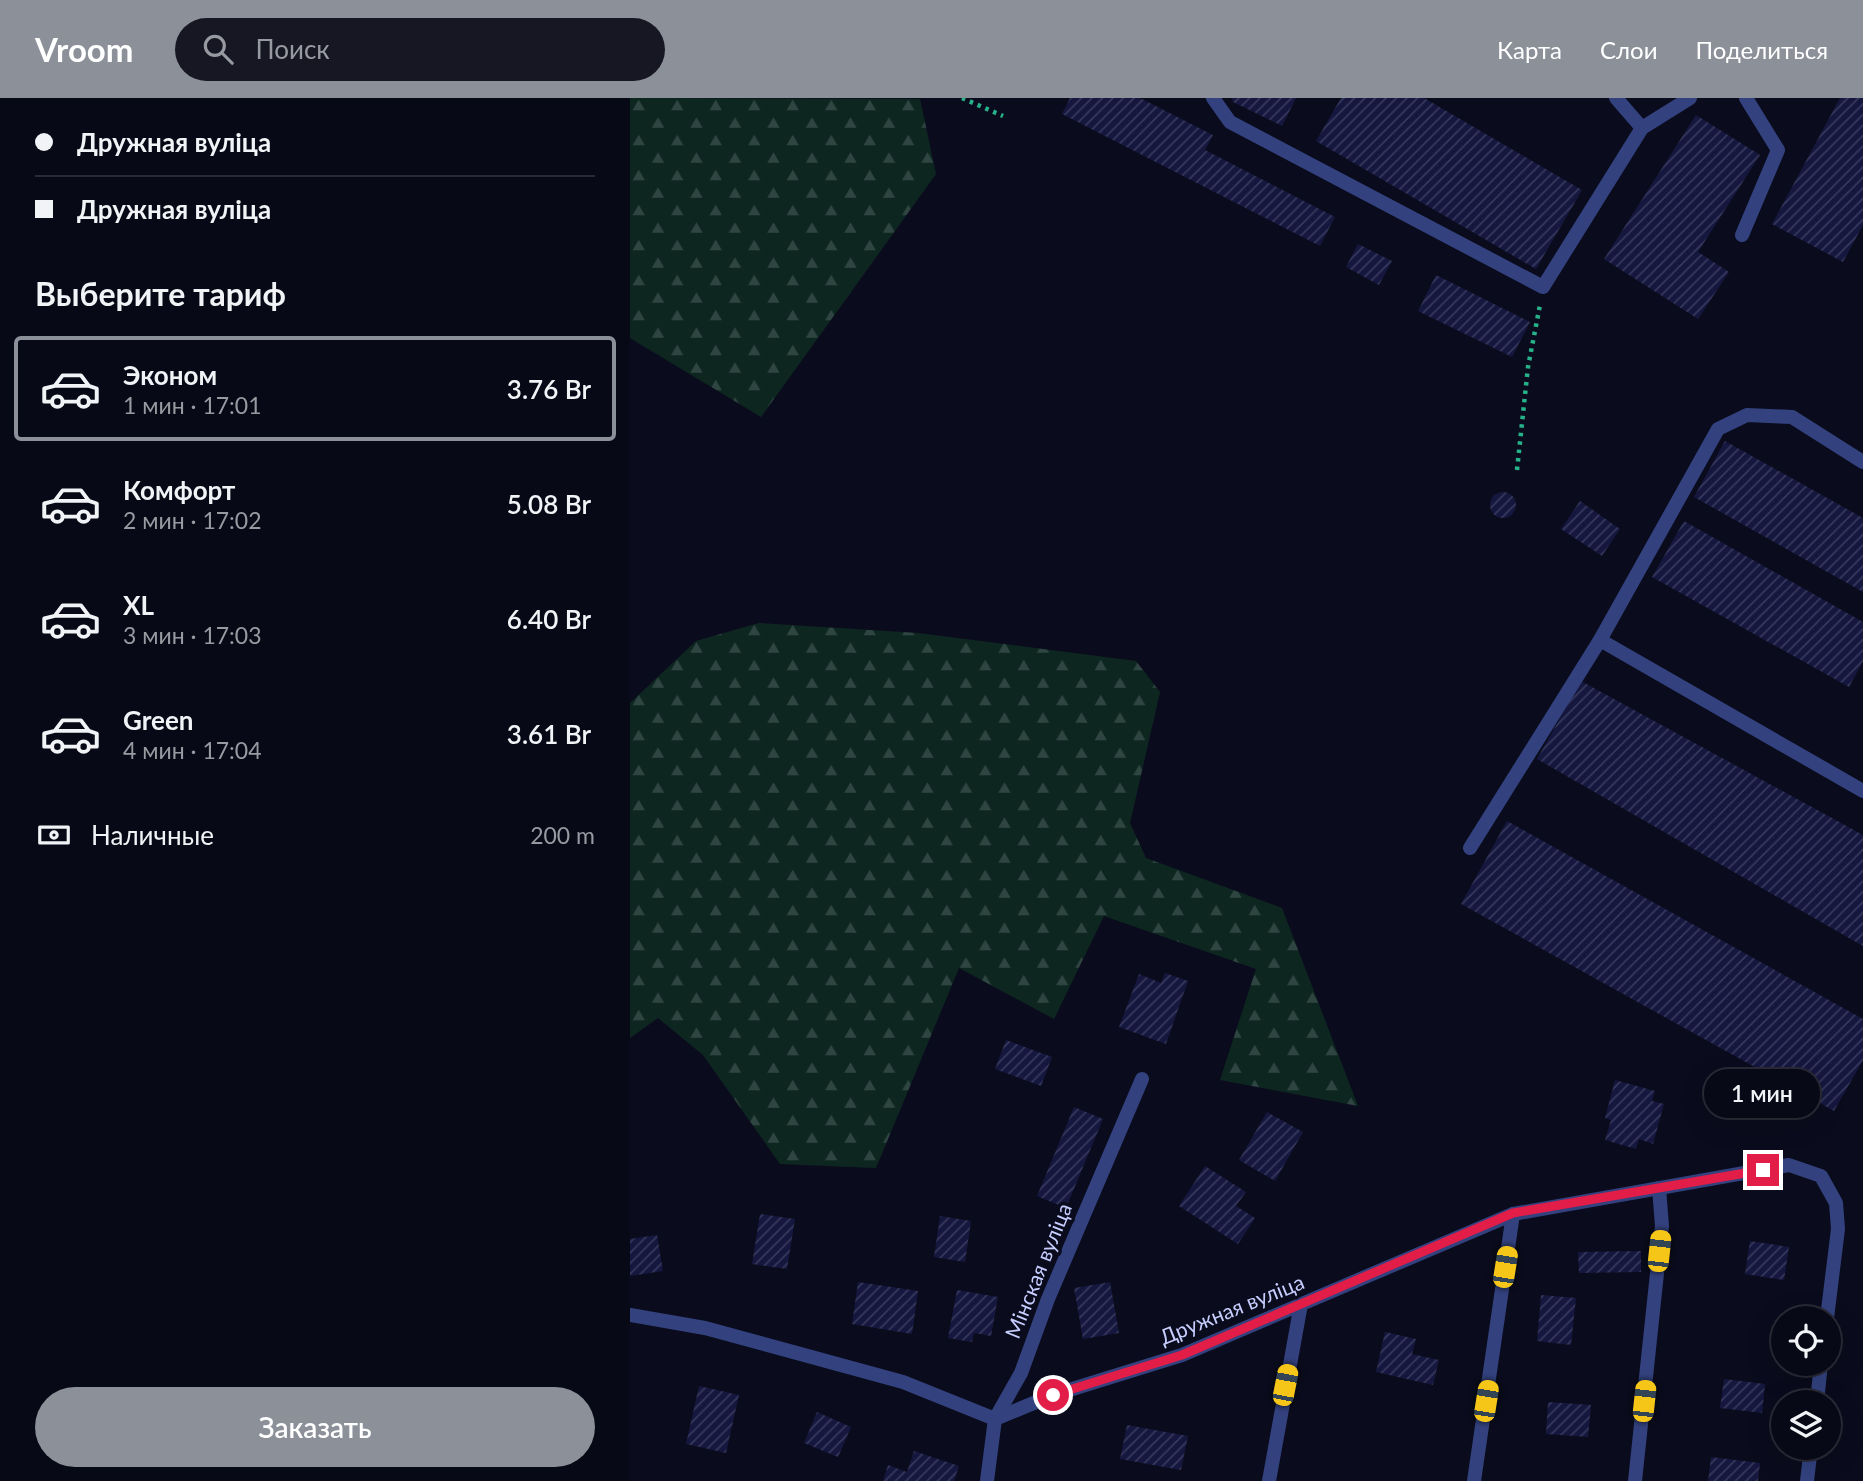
<!DOCTYPE html>
<html lang="ru">
<meta charset="utf-8">
<style>
:root{--surface:#080916;--page:#161723;--text:#f1f3f6;--muted:#989aa1;--line:#292a35;--accent:#8c9099}
body{margin:0;font-family:Lato,sans-serif;background:var(--page);color:var(--text);height:100vh;display:flex;flex-direction:column;font-size:26px;white-space:nowrap}
*{box-sizing:border-box;margin:0}
p{font-size:23px;color:var(--muted)}
.icon{flex:none;width:38px;height:38px;fill:none;stroke:currentColor;stroke-width:2;stroke-linecap:round;stroke-linejoin:round}
.map{position:relative;flex:1;overflow:hidden}
.panel{display:flex;flex-direction:column;background:var(--surface);width:630px}
.panel>*{flex:none}
.guide{display:grid;align-content:center;height:154px;padding:0 35px;background:var(--surface)}
.tools{position:absolute;left:1141px;top:1208px;display:grid;gap:14px}
.tools a{display:grid;place-items:center;width:70px;height:70px;border-radius:50%;background:var(--surface);box-shadow:0 7px 28px #0002,0 0 0 2px var(--line);font-size:35px}
.end{position:absolute;width:32px;height:32px;margin:-16px;border:9px solid #e11d48;background:#fff;box-shadow:0 0 0 4px #fff}
.from{border-radius:50%}
.bubble{position:absolute;height:49px;border-radius:24px;background:var(--surface);box-shadow:0 7px 28px #0002,0 0 0 2px var(--line);font-size:23px;font-weight:600;line-height:49px;text-align:center}
.car{position:absolute;width:21px;height:42px;margin:-21px -10px;border-radius:9px;box-shadow:0 0 5px 2px #0007;background:linear-gradient(#f5c518 24%,#345 0 40%,#f5c518 0 76%,#345 0 86%,#f5c518 0)}
.guide b{display:flex;align-items:center;gap:24px;height:66px;font-size:26px}
.guide b+b{border-top:2px solid var(--line)}
.guide i{width:18px;height:18px;background:var(--text)}
ul{padding:0;list-style:none}
li{display:flex;align-items:center;gap:21px;height:105px;margin:0 14px 10px;padding:0 21px;border:4px solid transparent;border-radius:7px}
li div{flex:1}
li b{display:block;font-size:26px}
li em{font-style:normal;font-weight:600}
li.on{border-color:var(--accent)}
li>.icon{width:63px;height:63px;stroke-width:1.5}
h2{padding:0 35px;font-size:32px;line-height:84px}
.pay{display:flex;align-items:center;gap:18px;height:77px;padding:0 35px;font-size:26px}
.pay p{margin-inline-start:auto}
.primary-button{display:flex;gap:14px;margin-top:auto;padding:14px 35px}
.primary-button a{flex:1;height:80px;border-radius:42px;background:var(--accent);color:#fff;font-size:28px;font-weight:600;line-height:80px;text-align:center}
header{display:flex;align-items:center;gap:42px;box-sizing:border-box;height:98px;padding:0 35px;background:var(--accent);color:#fff}
header strong{font-size:33px}
nav{display:flex;gap:38px;margin-inline-start:auto;font-size:24px}
.search{width:490px;height:63px;background:var(--page);display:flex;align-items:center;gap:18px;box-sizing:border-box;padding:0 24px;border-radius:38px;color:var(--muted);font-size:26px}
main{display:flex;flex:1;min-height:0}
.map>svg:first-child{display:block}
</style>
<header>
<strong>Vroom</strong>
<div class="search"><svg class="icon" aria-label="search" viewBox="0 0 24 24"><circle cx="10" cy="10" r="6"/><path d="M15 15l6 6"/></svg>Поиск</div>
<nav><a>Карта</a><a>Слои</a><a>Поделиться</a></nav>
</header>
<main>
<section class="panel">
<div class="guide">
<b><i class="from"></i>Дружная вуліца</b>
<b><i></i>Дружная вуліца</b>
</div>
<h2>Выберите тариф</h2>
<ul>
<li class="on"><svg class="icon" aria-label="car" viewBox="0 0 24 24"><path d="M5 17H2v-5l4-1 3-4h7l3 4 3 1v5h-3M9 17h6M6 11h13"/><circle cx="7" cy="17" r="2"/><circle cx="17" cy="17" r="2"/></svg><div><b>Эконом</b><p>1 мин · 17:01</p></div><em>3.76 Br</em></li>
<li><svg class="icon" aria-label="car" viewBox="0 0 24 24"><path d="M5 17H2v-5l4-1 3-4h7l3 4 3 1v5h-3M9 17h6M6 11h13"/><circle cx="7" cy="17" r="2"/><circle cx="17" cy="17" r="2"/></svg><div><b>Комфорт</b><p>2 мин · 17:02</p></div><em>5.08 Br</em></li>
<li><svg class="icon" aria-label="car" viewBox="0 0 24 24"><path d="M5 17H2v-5l4-1 3-4h7l3 4 3 1v5h-3M9 17h6M6 11h13"/><circle cx="7" cy="17" r="2"/><circle cx="17" cy="17" r="2"/></svg><div><b>XL</b><p>3 мин · 17:03</p></div><em>6.40 Br</em></li>
<li><svg class="icon" aria-label="car" viewBox="0 0 24 24"><path d="M5 17H2v-5l4-1 3-4h7l3 4 3 1v5h-3M9 17h6M6 11h13"/><circle cx="7" cy="17" r="2"/><circle cx="17" cy="17" r="2"/></svg><div><b>Green</b><p>4 мин · 17:04</p></div><em>3.61 Br</em></li>
</ul>
<div class="pay"><svg class="icon" aria-label="cash" viewBox="0 0 24 24"><path d="M3 7h18v10H3z"/><circle cx="12" cy="12" r="2"/></svg>Наличные<p>200 m</p></div>
<div class="primary-button"><a>Заказать</a></div>
</section>
<div class="map">
<svg width="1233" height="1383" viewBox="0 0 1233 1383">
<defs>
<pattern id="forest-firs" width="22" height="20" patternUnits="userSpaceOnUse" patternTransform="scale(1.75)"><rect width="22" height="20" fill="#0d2720"/><path d="M5 1l3.5 6h-7zM16 11l3.5 6h-7z" fill="#2f4541"/></pattern>
<pattern id="building-hatch" width="6" height="6" patternUnits="userSpaceOnUse" patternTransform="scale(1.75)"><rect width="6" height="6" fill="#16173f"/><path d="M-1 1l2-2M0 6l6-6M5 7l2-2" fill="none" stroke="#36385c"/></pattern>
</defs>
<rect width="100%" height="100%" fill="#0a0c1d"/>
<!-- forest -->
<g fill="url(#forest-firs)">
<path d="M0,0L290,1L306,76L131,319L0,240Z"/>
<path d="M129,525L288,535L506,563L530,594L500,725L516,760L652,810L728,1008L590,982L626,871L474,818L424,921L329,870L246,1070L150,1066L73,957L28,920L0,940V605L66,543Z"/>
</g>
<!-- building -->
<g fill="url(#building-hatch)">
<path d="M440,0H510L583,37L575,52L705,119L690,148L432,16Z"/>
<path d="M602,0H666L652,28L603,4Z"/>
<path d="M711,0H794L952,92L906,171L686,43Z"/>
<path d="M1210,0H1233V127L1213,164L1142,126Z"/>
<path d="M1066,17L1130,57L1068,154L1099,174L1068,221L974,161Z"/>
<path d="M728,146L762,163L749,187L716,169Z"/>
<path d="M806,177L900,224L882,259L788,213Z"/>
<path d="M1095,343L1233,420V494L1064,399Z"/>
<circle cx="873" cy="407" r="13"/>
<path d="M950,403L990,431L972,458L931,431Z"/>
<path d="M1054,423L1233,524V563L1219,589L1022,479Z"/>
<path d="M951,583L1233,737V848L907,661Z"/>
<path d="M877,723L1233,921V962L1204,1013L831,806Z"/>
<path d="M535,875L558,883L536,946L489,929L509,876L531,885Z"/>
<path d="M376,942L422,959L411,988L365,971Z"/>
<path d="M985,982L1025,993L1022,1003L1034,1006L1023,1046L1009,1041L1006,1051L975,1042L981,1022L975,1020Z"/>
<path d="M444,1009L473,1021L436,1110L407,1098Z"/>
<path d="M637,1014L673,1034L645,1083L609,1062Z"/>
<path d="M575,1068L616,1094L606,1108L625,1120L608,1146L549,1108Z"/>
<path d="M130,1116L165,1121L157,1171L122,1166Z"/>
<path d="M310,1118L341,1123L335,1164L304,1159Z"/>
<path d="M27,1137L33,1173L0,1178V1141Z"/>
<path d="M1120,1143L1159,1149L1154,1182L1115,1176Z"/>
<path d="M1011,1153V1174L949,1175L948,1154Z"/>
<path d="M228,1184L288,1193L282,1236L222,1226Z"/>
<path d="M480,1184L489,1235L453,1241L444,1190Z"/>
<path d="M327,1192L368,1199L361,1238L344,1235L342,1244L318,1240Z"/>
<path d="M911,1197L946,1200L941,1247L907,1243Z"/>
<path d="M755,1234L786,1241L782,1256L809,1262L803,1287L746,1274Z"/>
<path d="M1094,1281L1135,1286L1132,1315L1090,1310Z"/>
<path d="M69,1288L109,1297L96,1355L56,1346Z"/>
<path d="M918,1304L961,1307L958,1339L916,1336Z"/>
<path d="M187,1314L221,1329L208,1359L174,1345Z"/>
<path d="M497,1327L558,1338L551,1372L490,1361Z"/>
<path d="M284,1353L329,1368L324,1383H253L258,1367L277,1374Z"/>
<path d="M1081,1359L1130,1365L1128,1383H1078Z"/>
</g>
<g fill="none" stroke-linecap="round" stroke-linejoin="round">
<!-- path -->
<g stroke="#27b389" stroke-width="4.5" stroke-dasharray="3.5 5" stroke-linecap="butt">
<path d="M332,0L373,18"/>
<path d="M887,372L898,269L910,207"/>
</g>
<!-- service -->
<g stroke="#33427f" stroke-width="14">
<path d="M583,0L600,24L913,189L1012,30L1060,0"/>
<path d="M986,0L1012,30"/>
<path d="M1112,137L1148,52L1116,0"/>
<path d="M970,542L1233,693"/>
<path d="M840,750L970,542L1088,331L1117,317L1162,319L1233,364"/>
<path d="M639,1383L671,1206"/>
<path d="M1005,1383L1032,1128L1029,1090"/>
</g>
<!-- minor -->
<g stroke="#33427f" stroke-width="14">
<path d="M0,1217L75,1230L273,1284L365,1321L423,1297L552,1257L883,1116L1159,1067L1191,1078L1206,1105L1208,1131L1197,1220"/>
<path d="M1187,1304L1191,1265"/>
<path d="M357,1383L365,1321L391,1275L418,1201L512,981"/>
<path d="M844,1383L883,1116"/>
<path d="M1177,1383L1181,1349"/>
</g>
</g>
<g fill="none" stroke-linecap="round" stroke-linejoin="round">
<!-- route -->
<path stroke="#e11d48" stroke-width="9" d="M423,1297L552,1257L883,1115L1133,1072"/>
</g>
<g text-anchor="middle" stroke-width="7" stroke-linejoin="round" paint-order="stroke">
<!-- street labels -->
<g font-size="21" fill="#c7ceff" stroke="#0a0c1d">
<text transform="translate(409 1173) rotate(-68)" y="7">Мінская вуліца</text>
<text transform="translate(602 1212) rotate(-22)" y="7">Дружная вуліца</text>
</g>
</g>
</svg>
<div class="tools">
<a><svg class="icon" aria-label="locate" viewBox="0 0 24 24"><circle cx="12" cy="12" r="6"/><path d="M12 2v4M12 18v4M2 12h4M18 12h4"/></svg></a>
<a><svg class="icon" aria-label="layers" viewBox="0 0 24 24"><path d="M12 4l9 5-9 5-9-5zM3 14l9 5 9-5"/></svg></a>
</div>
<i class="end from" style="left:423px;top:1297px"></i>
<i class="end" style="left:1133px;top:1072px"></i>
<div class="bubble" style="left:1074px;top:971px;width:116px">1 мин</div>
<i class="car" style="left:1029px;top:1153px;rotate:6deg"></i>
<i class="car" style="left:875px;top:1169px;rotate:9deg"></i>
<i class="car" style="left:655px;top:1287px;rotate:11deg"></i>
<i class="car" style="left:856px;top:1303px;rotate:9deg"></i>
<i class="car" style="left:1014px;top:1303px;rotate:6deg"></i>
</div>
</main>
